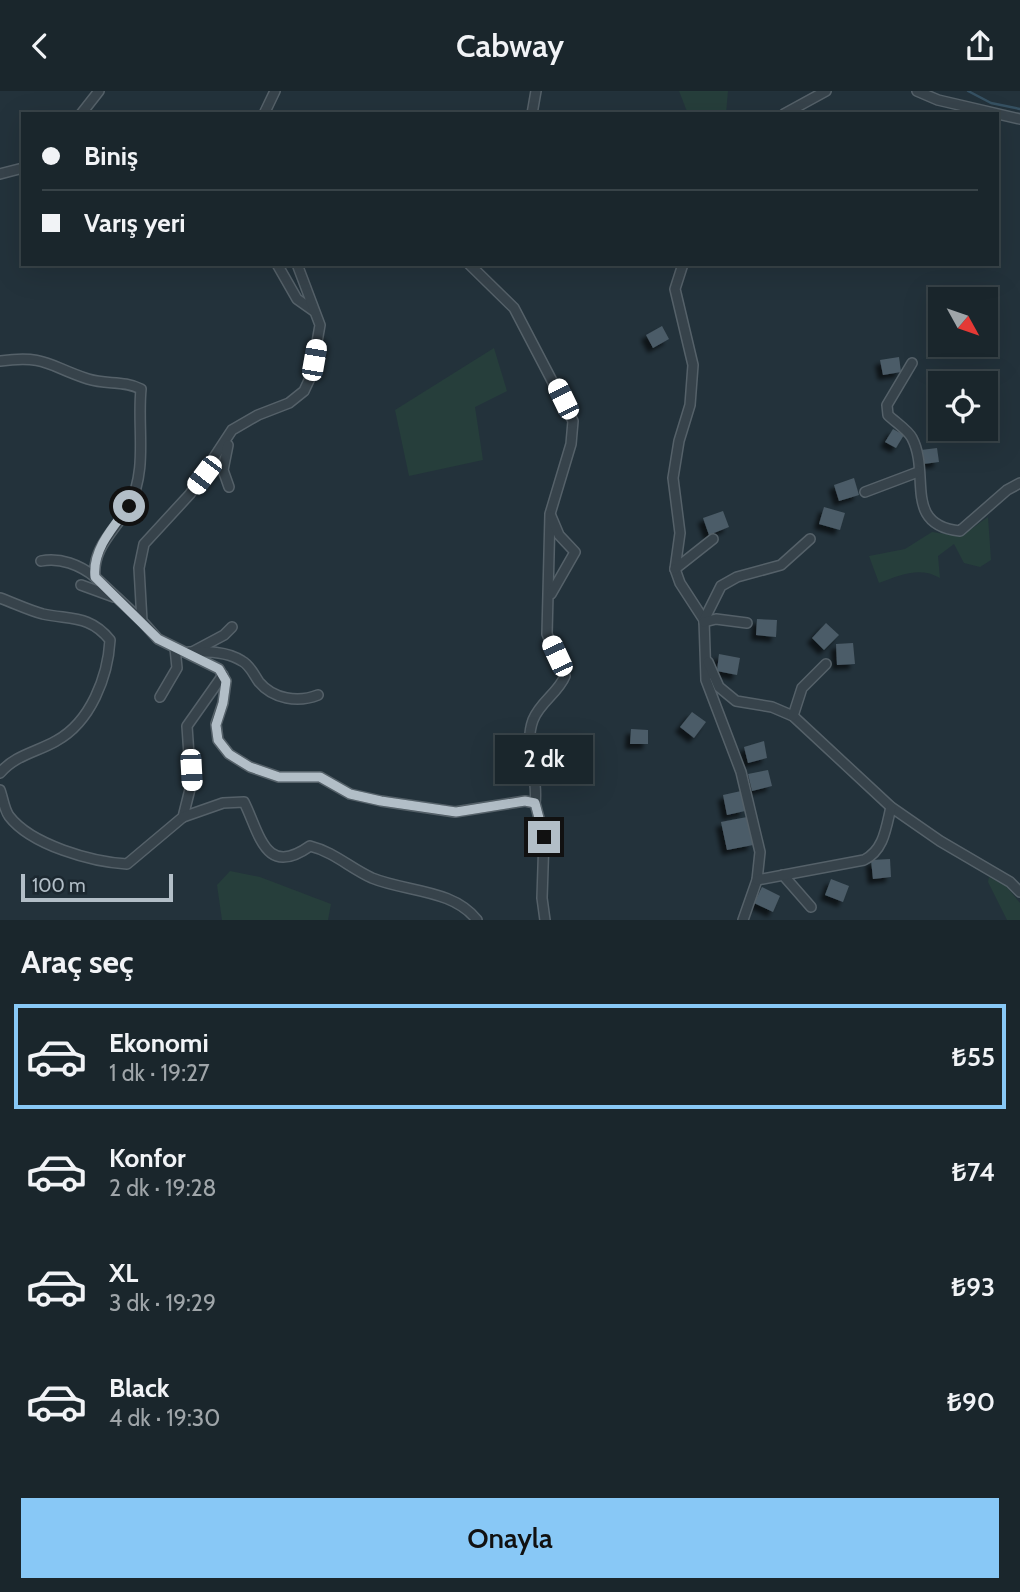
<!DOCTYPE html>
<html lang="tr">
<meta charset="utf-8">
<style>
:root{--surface:#1a262c;--page:#232e34;--text:#f1f3f6;--muted:#9fa5a9;--line:#384348;--accent:#88c8f6}
body{margin:0;font-family:Cabin,sans-serif;background:var(--page);color:var(--text);height:100vh;display:flex;flex-direction:column;font-size:26px;white-space:nowrap}
*{box-sizing:border-box;margin:0}
p{font-size:23px;color:var(--muted)}
.icon{flex:none;width:38px;height:38px;fill:none;stroke:currentColor;stroke-width:2;stroke-linecap:round;stroke-linejoin:round}
.map{position:relative;height:829px;overflow:hidden}
.panel{display:flex;flex-direction:column;background:var(--surface);flex:1}
.panel>*{flex:none}
.guide{position:absolute;left:21px;top:21px;width:978px;height:154px;border-radius:0px;box-shadow:0 7px 28px #0002,0 0 0 2px var(--line);display:grid;align-content:center;height:154px;padding:0 21px;background:var(--surface)}
.needle{width:46px;rotate:130deg}
.fabs{position:absolute;left:928px;top:196px;display:grid;gap:14px}
.fabs a{display:grid;place-items:center;width:70px;height:70px;border-radius:0px;background:var(--surface);box-shadow:0 7px 28px #0002,0 0 0 2px var(--line);font-size:35px}
.scale{position:absolute;left:21px;bottom:18px;width:152px;box-sizing:border-box;padding-left:7px;border:4px solid #b2bec7;border-top:0;font-size:19px;line-height:24px;white-space:nowrap;color:#b2bec7;-webkit-text-stroke:5px #1c2830;paint-order:stroke}
.end{position:absolute;width:32px;height:32px;margin:-16px;border:9px solid #b2bec7;background:#111;box-shadow:0 0 0 4px #111}
.from{border-radius:50%}
.bubble{position:absolute;height:49px;border-radius:0px;background:var(--surface);box-shadow:0 7px 28px #0002,0 0 0 2px var(--line);font-size:23px;font-weight:600;line-height:49px;text-align:center}
.car{position:absolute;width:21px;height:42px;margin:-21px -10px;border-radius:9px;box-shadow:0 0 5px 2px #0007;background:linear-gradient(#fff 24%,#345 0 40%,#fff 0 76%,#345 0 86%,#fff 0)}
.guide b{display:flex;align-items:center;gap:24px;height:66px;font-size:26px}
.guide b+b{border-top:2px solid var(--line)}
.guide i{width:18px;height:18px;background:var(--text)}
ul{padding:0;list-style:none}
li{display:flex;align-items:center;gap:21px;height:105px;margin:0 14px 10px;padding:0 7px;border:4px solid transparent;border-radius:0px}
li div{flex:1}
li b{display:block;font-size:26px}
li em{font-style:normal;font-weight:600}
li.active{border-color:var(--accent)}
li>.icon{width:63px;height:63px;stroke-width:1.5}
h2{padding:0 21px;font-size:32px;line-height:84px}
.primary-button{display:flex;gap:14px;margin-top:auto;padding:14px 21px}
.primary-button a{flex:1;height:80px;border-radius:0px;background:var(--accent);color:#111;font-size:28px;font-weight:600;line-height:80px;text-align:center}
header{display:flex;justify-content:space-between;align-items:center;height:91px;padding:0 21px;background:var(--surface);font-size:32px;font-weight:600}
.map>svg:first-child{display:block}
</style>
<header><svg class="icon" aria-label="back" viewBox="0 0 24 24"><path d="M15 5l-7 7 7 7"/></svg>Cabway<svg class="icon" aria-label="share" viewBox="0 0 24 24"><path d="M12 15V3M7 8l5-5 5 5M5 13v7h14v-7"/></svg></header>
<div class="map">
<svg width="1020" height="829" viewBox="0 0 1020 829">
<defs>
<filter id="shadow"><feDropShadow dx="-5" dy="5" stdDeviation="2" flood-color="#0009"/></filter>
</defs>
<rect width="100%" height="100%" fill="#23323b"/>
<!-- green -->
<g fill="#263e3b">
<path d="M679,0H728L726,23H688Z"/>
<path d="M494,257L507,300L475,316L483,369L409,385L395,319Z"/>
<path d="M988,426L991,469L980,476L964,472L954,453L938,465L940,487C920,475 900,484 879,492L869,465L905,458L932,441C965,446 960,446 988,426Z"/>
<path d="M230,780L260,786L331,813L328,829H222L217,794Z"/>
<path d="M989,786L1006,795L1020,812V829H1007L988,791Z"/>
</g>
<g fill="none" stroke-linecap="round" stroke-linejoin="round">
<!-- stream -->
<path stroke="#365162" stroke-width="2.5" d="M968,0L991,12L1020,18"/>
</g>
<!-- building -->
<g fill="#4c5c67" filter="url(#shadow)">
<path d="M662,235L669,248L653,257L646,244Z"/>
<path d="M899,266L901,281L883,284L880,269Z"/>
<path d="M893,338L904,344L896,357L885,351Z"/>
<path d="M937,357L939,371L923,373L921,359Z"/>
<path d="M854,387L859,404L839,410L834,394Z"/>
<path d="M824,416L845,422L840,439L819,433Z"/>
<path d="M723,420L729,436L709,444L703,427Z"/>
<path d="M757,528L777,529L776,546L756,544Z"/>
<path d="M826,532L839,544L824,559L812,547Z"/>
<path d="M853,552L855,573L837,574L836,553Z"/>
<path d="M719,563L740,567L737,584L717,580Z"/>
<path d="M692,621L706,631L694,647L680,636Z"/>
<path d="M631,638L648,639V653H630Z"/>
<path d="M764,650L767,667L748,672L744,656Z"/>
<path d="M768,679L772,695L752,700L748,683Z"/>
<path d="M741,700L745,720L727,724L723,704Z"/>
<path d="M747,726L753,754L727,759L721,731Z"/>
<path d="M890,768L891,786L873,788L871,769Z"/>
<path d="M831,788L849,795L843,811L825,804Z"/>
<path d="M762,796L780,805L773,821L754,812Z"/>
</g>
<g fill="none" stroke-linecap="round" stroke-linejoin="round">
<!-- minor casing -->
<g stroke="#556169" stroke-width="12">
<g id="minor">
<path d="M917,0L938,9L1020,28"/>
<path d="M81,23L99,0"/>
<path d="M264,23L275,0"/>
<path d="M532,23L536,0"/>
<path d="M784,23L826,0"/>
<path d="M0,83L23,77"/>
<path d="M277,173L297,208L314,220"/>
<path d="M297,173L320,234L311,285L304,300L289,312L258,324L232,339L190,403L144,453L139,477L142,530L158,548L219,578L226,590L223,612L216,633L218,649L229,663L250,676L279,686H320L350,703L381,710L455,721L525,710L535,712L544,746L542,807L545,829"/>
<path d="M469,173L514,217L573,330L571,353L550,423L547,543L565,585C558,602 540,611 533,629C523,656 539,685 535,712"/>
<path d="M683,173L675,198L693,274L690,314L679,350L673,387L680,442L675,478L680,492L704,529L706,589L741,681L760,761L757,789L743,829"/>
<path d="M0,270C47,264 48,275 88,288C107,294 123,289 141,298C137,337 148,378 129,415C116,439 92,456 95,486L141,529"/>
<path d="M912,272L887,314L888,324C895,331 908,339 912,347C931,383 902,434 960,440L1007,399L1020,392"/>
<path d="M228,354L223,379L229,396"/>
<path d="M865,401L918,381"/>
<path d="M41,470C60,466 80,474 95,486"/>
<path d="M675,478L713,448"/>
<path d="M81,494L114,506"/>
<path d="M551,503L575,461L559,444L551,425"/>
<path d="M0,507C14,512 28,519 43,523C71,529 90,524 110,549C108,585 91,631 56,650C37,661 15,664 0,682"/>
<path d="M704,529L721,495L737,486L781,474L810,448"/>
<path d="M704,531L716,528L747,532"/>
<path d="M194,560L224,544L232,536"/>
<path d="M189,561C206,560 227,560 242,570C250,574 254,584 259,591C273,608 298,612 318,604"/>
<path d="M708,571L719,596L736,610L772,616L793,625L891,716L940,750L1010,791L1020,801"/>
<path d="M160,606L177,577L175,557"/>
<path d="M793,625L802,597L826,573"/>
<path d="M0,699C3,707 4,718 9,725C31,754 92,771 127,773L183,726L191,694L187,635L223,584"/>
<path d="M183,726L223,712L244,711C260,743 265,787 310,755C334,761 350,777 372,787C406,801 453,798 477,829"/>
<path d="M783,784L811,816"/>
<path d="M757,789L864,769C884,759 886,737 891,716"/>
</g>
</g>
<!-- minor -->
<use href="#minor" stroke="#37434b" stroke-width="9"/>
</g>
<g fill="none" stroke-linecap="round" stroke-linejoin="round">
<!-- route -->
<path stroke="#b2bec7" stroke-width="9" d="M129,415C113,436 92,459 95,486L158,548L219,578L226,590L223,612L216,634L218,649L229,663L250,676L279,686H320L350,703L381,710L456,721L525,710L535,712L544,746"/>
</g>
</svg>
<div class="fabs">
<a><svg class="needle" viewBox="-14 -14 28 28"><path d="M0-13l5 13h-10z" fill="#e53935"/><path d="M0 13l5-13h-10z" fill="#9fa5a9"/></svg></a>
<a><svg class="icon" aria-label="locate" viewBox="0 0 24 24"><circle cx="12" cy="12" r="6"/><path d="M12 2v4M12 18v4M2 12h4M18 12h4"/></svg></a>
</div>
<div class="scale">100 m</div>
<i class="end from" style="left:129px;top:415px"></i>
<i class="end" style="left:544px;top:746px"></i>
<div class="bubble" style="left:495px;top:644px;width:98px">2 dk</div>
<i class="car" style="left:314px;top:269px;rotate:10deg"></i>
<i class="car" style="left:563px;top:308px;rotate:334deg"></i>
<i class="car" style="left:204px;top:384px;rotate:217deg"></i>
<i class="car" style="left:557px;top:565px;rotate:335deg"></i>
<i class="car" style="left:191px;top:679px;rotate:177deg"></i>
<div class="guide">
<b><i class="from"></i>Biniş</b>
<b><i></i>Varış yeri</b>
</div>
</div>
<section class="panel">
<h2>Araç seç</h2>
<ul>
<li class="active"><svg class="icon" aria-label="car" viewBox="0 0 24 24"><path d="M5 17H2v-5l4-1 3-4h7l3 4 3 1v5h-3M9 17h6M6 11h13"/><circle cx="7" cy="17" r="2"/><circle cx="17" cy="17" r="2"/></svg><div><b>Ekonomi</b><p>1 dk · 19:27</p></div><em>₺55</em></li>
<li><svg class="icon" aria-label="car" viewBox="0 0 24 24"><path d="M5 17H2v-5l4-1 3-4h7l3 4 3 1v5h-3M9 17h6M6 11h13"/><circle cx="7" cy="17" r="2"/><circle cx="17" cy="17" r="2"/></svg><div><b>Konfor</b><p>2 dk · 19:28</p></div><em>₺74</em></li>
<li><svg class="icon" aria-label="car" viewBox="0 0 24 24"><path d="M5 17H2v-5l4-1 3-4h7l3 4 3 1v5h-3M9 17h6M6 11h13"/><circle cx="7" cy="17" r="2"/><circle cx="17" cy="17" r="2"/></svg><div><b>XL</b><p>3 dk · 19:29</p></div><em>₺93</em></li>
<li><svg class="icon" aria-label="car" viewBox="0 0 24 24"><path d="M5 17H2v-5l4-1 3-4h7l3 4 3 1v5h-3M9 17h6M6 11h13"/><circle cx="7" cy="17" r="2"/><circle cx="17" cy="17" r="2"/></svg><div><b>Black</b><p>4 dk · 19:30</p></div><em>₺90</em></li>
</ul>
<div class="primary-button"><a>Onayla</a></div>
</section>
